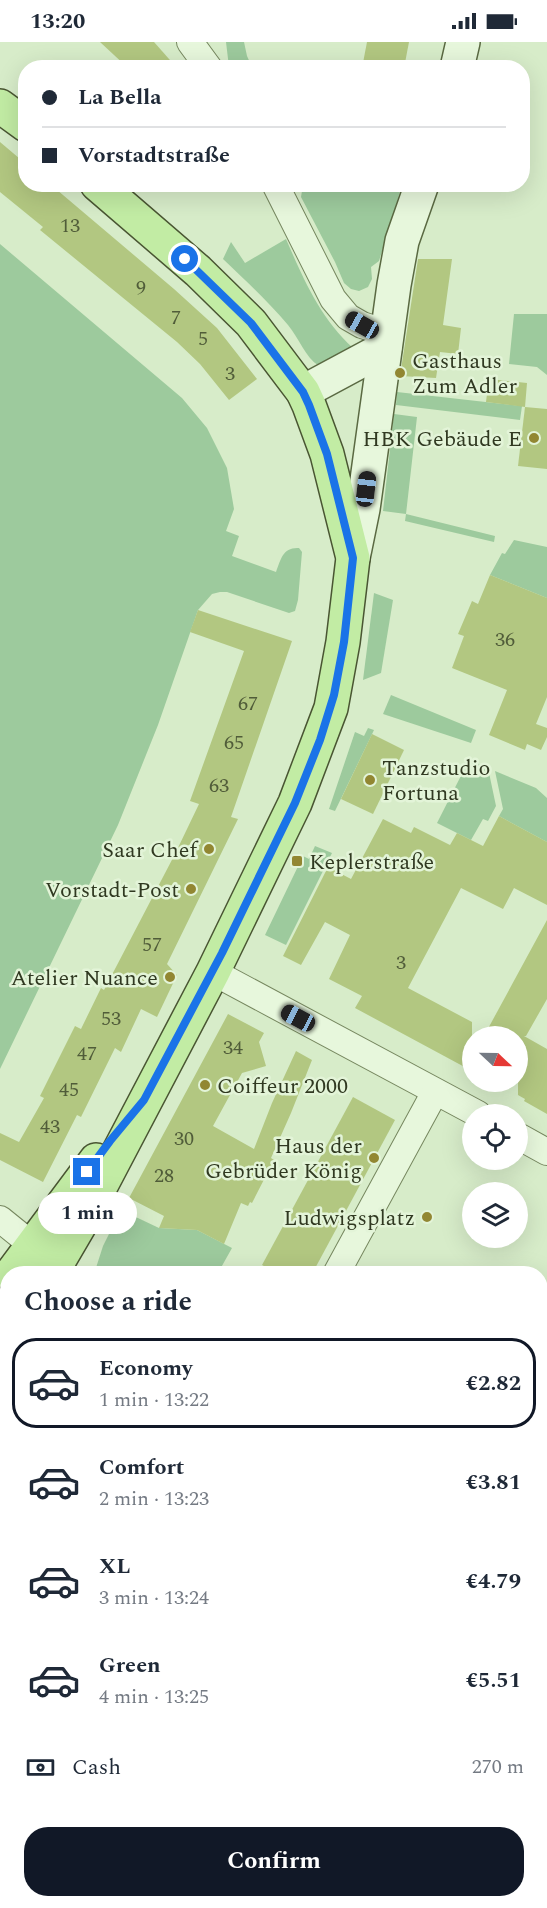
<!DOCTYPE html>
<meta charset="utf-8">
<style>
:root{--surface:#fff;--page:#f2f2f3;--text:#1f2937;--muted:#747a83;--line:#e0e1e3;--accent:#111827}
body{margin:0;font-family:Spectral,serif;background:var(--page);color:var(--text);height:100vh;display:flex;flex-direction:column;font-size:22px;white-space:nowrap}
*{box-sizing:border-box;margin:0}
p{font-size:20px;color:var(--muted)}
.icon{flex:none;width:33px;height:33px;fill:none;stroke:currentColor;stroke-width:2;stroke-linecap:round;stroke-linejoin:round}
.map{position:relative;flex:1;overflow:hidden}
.sheet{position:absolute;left:0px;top:1224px;width:548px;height:642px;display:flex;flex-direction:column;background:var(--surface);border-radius:24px 24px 0 0;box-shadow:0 6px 24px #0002}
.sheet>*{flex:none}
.banner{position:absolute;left:18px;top:18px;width:512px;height:132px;border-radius:24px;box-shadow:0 6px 24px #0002;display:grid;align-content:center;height:132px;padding:0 24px;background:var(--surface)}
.needle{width:39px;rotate:112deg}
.fabs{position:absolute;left:462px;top:984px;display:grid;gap:12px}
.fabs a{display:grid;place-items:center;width:66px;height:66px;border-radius:50%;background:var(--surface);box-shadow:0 6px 24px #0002;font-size:30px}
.end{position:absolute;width:27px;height:27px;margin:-14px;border:8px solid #1a73e8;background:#fff;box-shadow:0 0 0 3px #fff}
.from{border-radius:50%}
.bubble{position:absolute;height:42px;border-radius:21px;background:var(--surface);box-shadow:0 6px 24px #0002;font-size:20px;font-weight:700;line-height:42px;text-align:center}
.car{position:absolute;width:18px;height:36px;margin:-18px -9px;border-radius:8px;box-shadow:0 0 4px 2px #0007;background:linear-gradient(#222 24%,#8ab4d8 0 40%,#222 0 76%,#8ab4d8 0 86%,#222 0)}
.banner b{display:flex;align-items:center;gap:21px;height:57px;font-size:22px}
.banner b+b{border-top:2px solid var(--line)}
.banner i{width:15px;height:15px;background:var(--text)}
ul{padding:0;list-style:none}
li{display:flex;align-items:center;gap:18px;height:90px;margin:0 12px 9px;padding:0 12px;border:3px solid transparent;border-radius:24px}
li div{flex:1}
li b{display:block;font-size:22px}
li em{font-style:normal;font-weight:700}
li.current{border-color:var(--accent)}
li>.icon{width:54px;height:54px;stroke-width:1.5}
h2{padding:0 24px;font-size:27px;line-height:72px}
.pay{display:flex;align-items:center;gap:15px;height:66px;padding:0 24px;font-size:22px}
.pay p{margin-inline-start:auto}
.primary-button{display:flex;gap:12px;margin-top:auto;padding:12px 24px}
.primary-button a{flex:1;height:69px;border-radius:24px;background:var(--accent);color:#fff;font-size:24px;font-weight:700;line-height:69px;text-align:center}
.status{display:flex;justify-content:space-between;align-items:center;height:42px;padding:0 30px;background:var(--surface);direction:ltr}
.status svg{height:16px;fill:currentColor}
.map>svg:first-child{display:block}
</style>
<div class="status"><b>13:20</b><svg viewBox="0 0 49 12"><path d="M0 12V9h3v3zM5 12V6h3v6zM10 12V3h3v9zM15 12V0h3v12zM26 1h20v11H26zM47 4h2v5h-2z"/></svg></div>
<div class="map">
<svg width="547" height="1866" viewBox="0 0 547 1866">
<rect width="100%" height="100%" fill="#d7ecc9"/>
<!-- green -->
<g fill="#9dca9d">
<path d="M226,0H244L247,14L252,25H229Z"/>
<path d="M303,143H402L379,219L371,225L372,237L368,245L359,249L351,247L344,241L335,220L301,155Z"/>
<path d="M286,197C303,236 320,276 353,306L319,324C305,315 299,296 288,283C268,259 246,239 223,217L231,200L245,221Z"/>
<path d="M0,202L182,356L207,386L227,426L234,467L226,489L239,494L232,514L276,530C281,517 283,505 299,506L302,510L298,558L295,569L289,571L227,550H220L212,552L198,568L158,683L118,783L0,1027Z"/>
<path d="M514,272H547V333L537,325L509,322Z"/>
<path d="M397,350L522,364L520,378L396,363Z"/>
<path d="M394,372L417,375L406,472L495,494L494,500L405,479L406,472L383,469Z"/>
<path d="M514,498L547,505V556L490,533L502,511L505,512Z"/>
<path d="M374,551L393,558L381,631L363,638Z"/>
<path d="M391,653L476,688L471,701L383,672Z"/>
<path d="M368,686L374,688L335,769L329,767L355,690L364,694Z"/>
<path d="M469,718L488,726L496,764L488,779L483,777L471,798L437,781Z"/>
<path d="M495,729L536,746L547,756V800L499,774L503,767Z"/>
<path d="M315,804L332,811L286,903L265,893L303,814L309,817Z"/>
<path d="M121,1168L159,1186L197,1188L232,1206L218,1231L94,1232L103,1204Z"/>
<path d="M7,1336V1369L0,1393V1348Z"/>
<path d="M547,1559V1866H455L445,1859L540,1858V1572Z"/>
</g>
<!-- building -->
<g fill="#b2c781">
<path d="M100,0H154L177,26H128Z"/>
<path d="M367,0H409L404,26H362Z"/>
<path d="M0,100L26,122V142H50L174,247L217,286L257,337L229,358L200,322L177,300L40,188L43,185L0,150Z"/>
<path d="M418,217H452L443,283L461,286L458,312L440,310L436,336L400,334Z"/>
<path d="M489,337L527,341L525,365L486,360Z"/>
<path d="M525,365L547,367V427L518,424Z"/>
<path d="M490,533L547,556V655L536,682L547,686V695L541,708L527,702L525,708L489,693L507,648L452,626L464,594L458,592L472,559L478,562Z"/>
<path d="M198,568L292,599L231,775L238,777L167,922L177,933L157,975L141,967L121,1010L115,1006L81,1075L77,1073L43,1140L0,1118V1091L19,1100L44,1056L40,1054L75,984L81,987L101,946L104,948L175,812L199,762L190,759L244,609L190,590Z"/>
<path d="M372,692L404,708L373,772L341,757Z"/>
<path d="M499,774L547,800V863L514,846L503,867L461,846L408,946L472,980V1029L355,966L362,954L329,937L350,893L325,880L301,923L283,914L328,825L351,837L383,777L411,791L414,785L450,803L457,791L483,804Z"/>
<path d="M547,878V957L526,994H524L547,1007V1072L524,1059L525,1057L518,1053V994H484Z"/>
<path d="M228,972L264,991L259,1000L266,1024L242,1031L213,1084L254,1107L272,1061L296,1009L312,1018L291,1071L271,1116L274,1118L252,1161L250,1160L248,1164L241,1161L224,1202L197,1188L159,1186L164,1174L129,1156Z"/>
<path d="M353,1055L395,1078L312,1232H279L262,1223Z"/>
</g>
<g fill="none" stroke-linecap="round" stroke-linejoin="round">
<!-- street casing -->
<g stroke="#76875f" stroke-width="28">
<g id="street">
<path d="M190,0L209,26"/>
<path d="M275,142L333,257L348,275L362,283L387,291"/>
<path d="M213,930L478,1072"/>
<path d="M518,1094L547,1110"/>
<path d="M0,1177L47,1215"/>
<path d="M336,1232L435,1050"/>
<path d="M540,1323L547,1310"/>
<path d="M0,1421L8,1396"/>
<path d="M0,1785L8,1789"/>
<path d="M112,1866L117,1858"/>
</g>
</g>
<!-- secondary casing -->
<g stroke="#5a6942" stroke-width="36">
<g id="secondary">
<path d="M457,26L463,0"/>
<path d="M303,350L385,306"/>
<path d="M353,516L363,467L394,243L402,199L422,142"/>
</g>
</g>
<!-- primary casing -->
<g stroke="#495532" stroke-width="36">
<g id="primary">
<path d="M0,64L26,83"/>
<path d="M11,1232L96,1118"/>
<path d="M51,1232L85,1174L213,930L295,761L331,666L343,600L353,516L327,412L309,363L303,350L251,281L198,229L97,142"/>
<path d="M0,1309L8,1299"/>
<path d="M0,1569L8,1575"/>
<path d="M0,1621L8,1625"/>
<path d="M404,1858L414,1866"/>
</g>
</g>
<!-- street -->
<use href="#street" stroke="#e7f7dc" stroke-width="26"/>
<!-- secondary -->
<use href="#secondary" stroke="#e7f7dc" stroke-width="33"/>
<!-- primary -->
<use href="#primary" stroke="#c2eca4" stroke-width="33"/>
</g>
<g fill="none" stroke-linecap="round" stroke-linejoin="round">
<!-- route -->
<path stroke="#1a73e8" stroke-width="8" d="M87,1130L110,1099L144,1058L222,911L295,761L320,698L334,653L344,600L353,516L327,412L309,363L303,350L251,281L185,217"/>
</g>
<!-- markers -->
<g fill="#928732" stroke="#e3f4d8" stroke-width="2">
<circle cx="400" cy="331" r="6"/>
<circle cx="534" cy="396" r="6"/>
<circle cx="370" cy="738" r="6"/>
<circle cx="209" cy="807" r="6"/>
<rect x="291" y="813" width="12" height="12" rx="3"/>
<circle cx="191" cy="847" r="6"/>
<circle cx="170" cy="935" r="6"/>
<circle cx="205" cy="1043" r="6"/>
<circle cx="374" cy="1116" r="6"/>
<circle cx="427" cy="1175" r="6"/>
</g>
<g text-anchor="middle" stroke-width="5" stroke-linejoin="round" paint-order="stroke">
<!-- number labels -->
<g font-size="20" fill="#505c39">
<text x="70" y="190">13</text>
<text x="141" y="252">9</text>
<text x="176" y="282">7</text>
<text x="203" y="303">5</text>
<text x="230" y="338">3</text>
<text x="505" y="604">36</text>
<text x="248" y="668">67</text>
<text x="234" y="707">65</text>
<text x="219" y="750">63</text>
<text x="152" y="909">57</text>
<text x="401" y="927">3</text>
<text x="111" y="983">53</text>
<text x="233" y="1012">34</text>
<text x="87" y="1018">47</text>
<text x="69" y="1054">45</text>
<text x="50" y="1091">43</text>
<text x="184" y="1103">30</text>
<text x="164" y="1140">28</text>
</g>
<!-- poi labels -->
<g font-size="22" fill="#303921" stroke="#e3f4d8" text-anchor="end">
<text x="412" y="326" text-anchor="start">Gasthaus<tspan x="412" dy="25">Zum Adler</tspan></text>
<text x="522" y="404">HBK Gebäude E</text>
<text x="382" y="733" text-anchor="start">Tanzstudio<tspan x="382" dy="25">Fortuna</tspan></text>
<text x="197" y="815">Saar Chef</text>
<text x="309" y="827" text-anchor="start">Keplerstraße</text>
<text x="179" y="855">Vorstadt-Post</text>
<text x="158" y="943">Atelier Nuance</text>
<text x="217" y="1051" text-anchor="start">Coiffeur 2000</text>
<text x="362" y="1111">Haus der<tspan x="362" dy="25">Gebrüder König</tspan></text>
<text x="415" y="1183">Ludwigsplatz</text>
</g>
</g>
</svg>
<div class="fabs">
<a><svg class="needle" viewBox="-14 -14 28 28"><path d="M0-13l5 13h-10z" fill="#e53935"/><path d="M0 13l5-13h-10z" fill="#747a83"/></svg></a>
<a><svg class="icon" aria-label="locate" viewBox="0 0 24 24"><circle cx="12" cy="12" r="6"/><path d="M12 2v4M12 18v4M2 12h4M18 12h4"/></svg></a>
<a><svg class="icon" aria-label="layers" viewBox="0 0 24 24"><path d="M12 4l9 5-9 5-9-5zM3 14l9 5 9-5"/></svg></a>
</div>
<i class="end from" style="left:185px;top:217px"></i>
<i class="end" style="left:87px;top:1130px"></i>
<div class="bubble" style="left:38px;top:1150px;width:99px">1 min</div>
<i class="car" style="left:362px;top:283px;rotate:299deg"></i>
<i class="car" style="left:366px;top:447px;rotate:7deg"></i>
<i class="car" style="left:298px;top:976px;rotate:298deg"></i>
<div class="banner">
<b><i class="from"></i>La Bella</b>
<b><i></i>Vorstadtstraße</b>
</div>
<section class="sheet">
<h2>Choose a ride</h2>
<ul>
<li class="current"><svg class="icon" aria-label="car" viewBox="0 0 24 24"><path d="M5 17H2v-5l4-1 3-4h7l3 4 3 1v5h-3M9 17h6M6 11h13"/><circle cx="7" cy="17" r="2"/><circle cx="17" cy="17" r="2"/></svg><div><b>Economy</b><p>1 min · 13:22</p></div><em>€2.82</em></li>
<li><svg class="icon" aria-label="car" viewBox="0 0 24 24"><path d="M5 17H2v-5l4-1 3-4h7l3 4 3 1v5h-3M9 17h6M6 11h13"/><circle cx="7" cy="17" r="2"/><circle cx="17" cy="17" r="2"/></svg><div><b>Comfort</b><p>2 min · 13:23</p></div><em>€3.81</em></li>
<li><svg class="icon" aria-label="car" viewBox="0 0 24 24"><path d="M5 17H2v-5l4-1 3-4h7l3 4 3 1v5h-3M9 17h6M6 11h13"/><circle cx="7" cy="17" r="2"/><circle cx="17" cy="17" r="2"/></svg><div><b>XL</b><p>3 min · 13:24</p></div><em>€4.79</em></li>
<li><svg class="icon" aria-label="car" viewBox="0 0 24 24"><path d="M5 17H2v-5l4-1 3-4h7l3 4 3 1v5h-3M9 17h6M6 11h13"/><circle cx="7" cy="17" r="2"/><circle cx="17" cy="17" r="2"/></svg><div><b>Green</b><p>4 min · 13:25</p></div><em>€5.51</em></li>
</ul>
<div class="pay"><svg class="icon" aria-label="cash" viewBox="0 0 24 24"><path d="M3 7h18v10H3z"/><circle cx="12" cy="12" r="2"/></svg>Cash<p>270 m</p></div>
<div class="primary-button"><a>Confirm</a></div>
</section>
</div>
